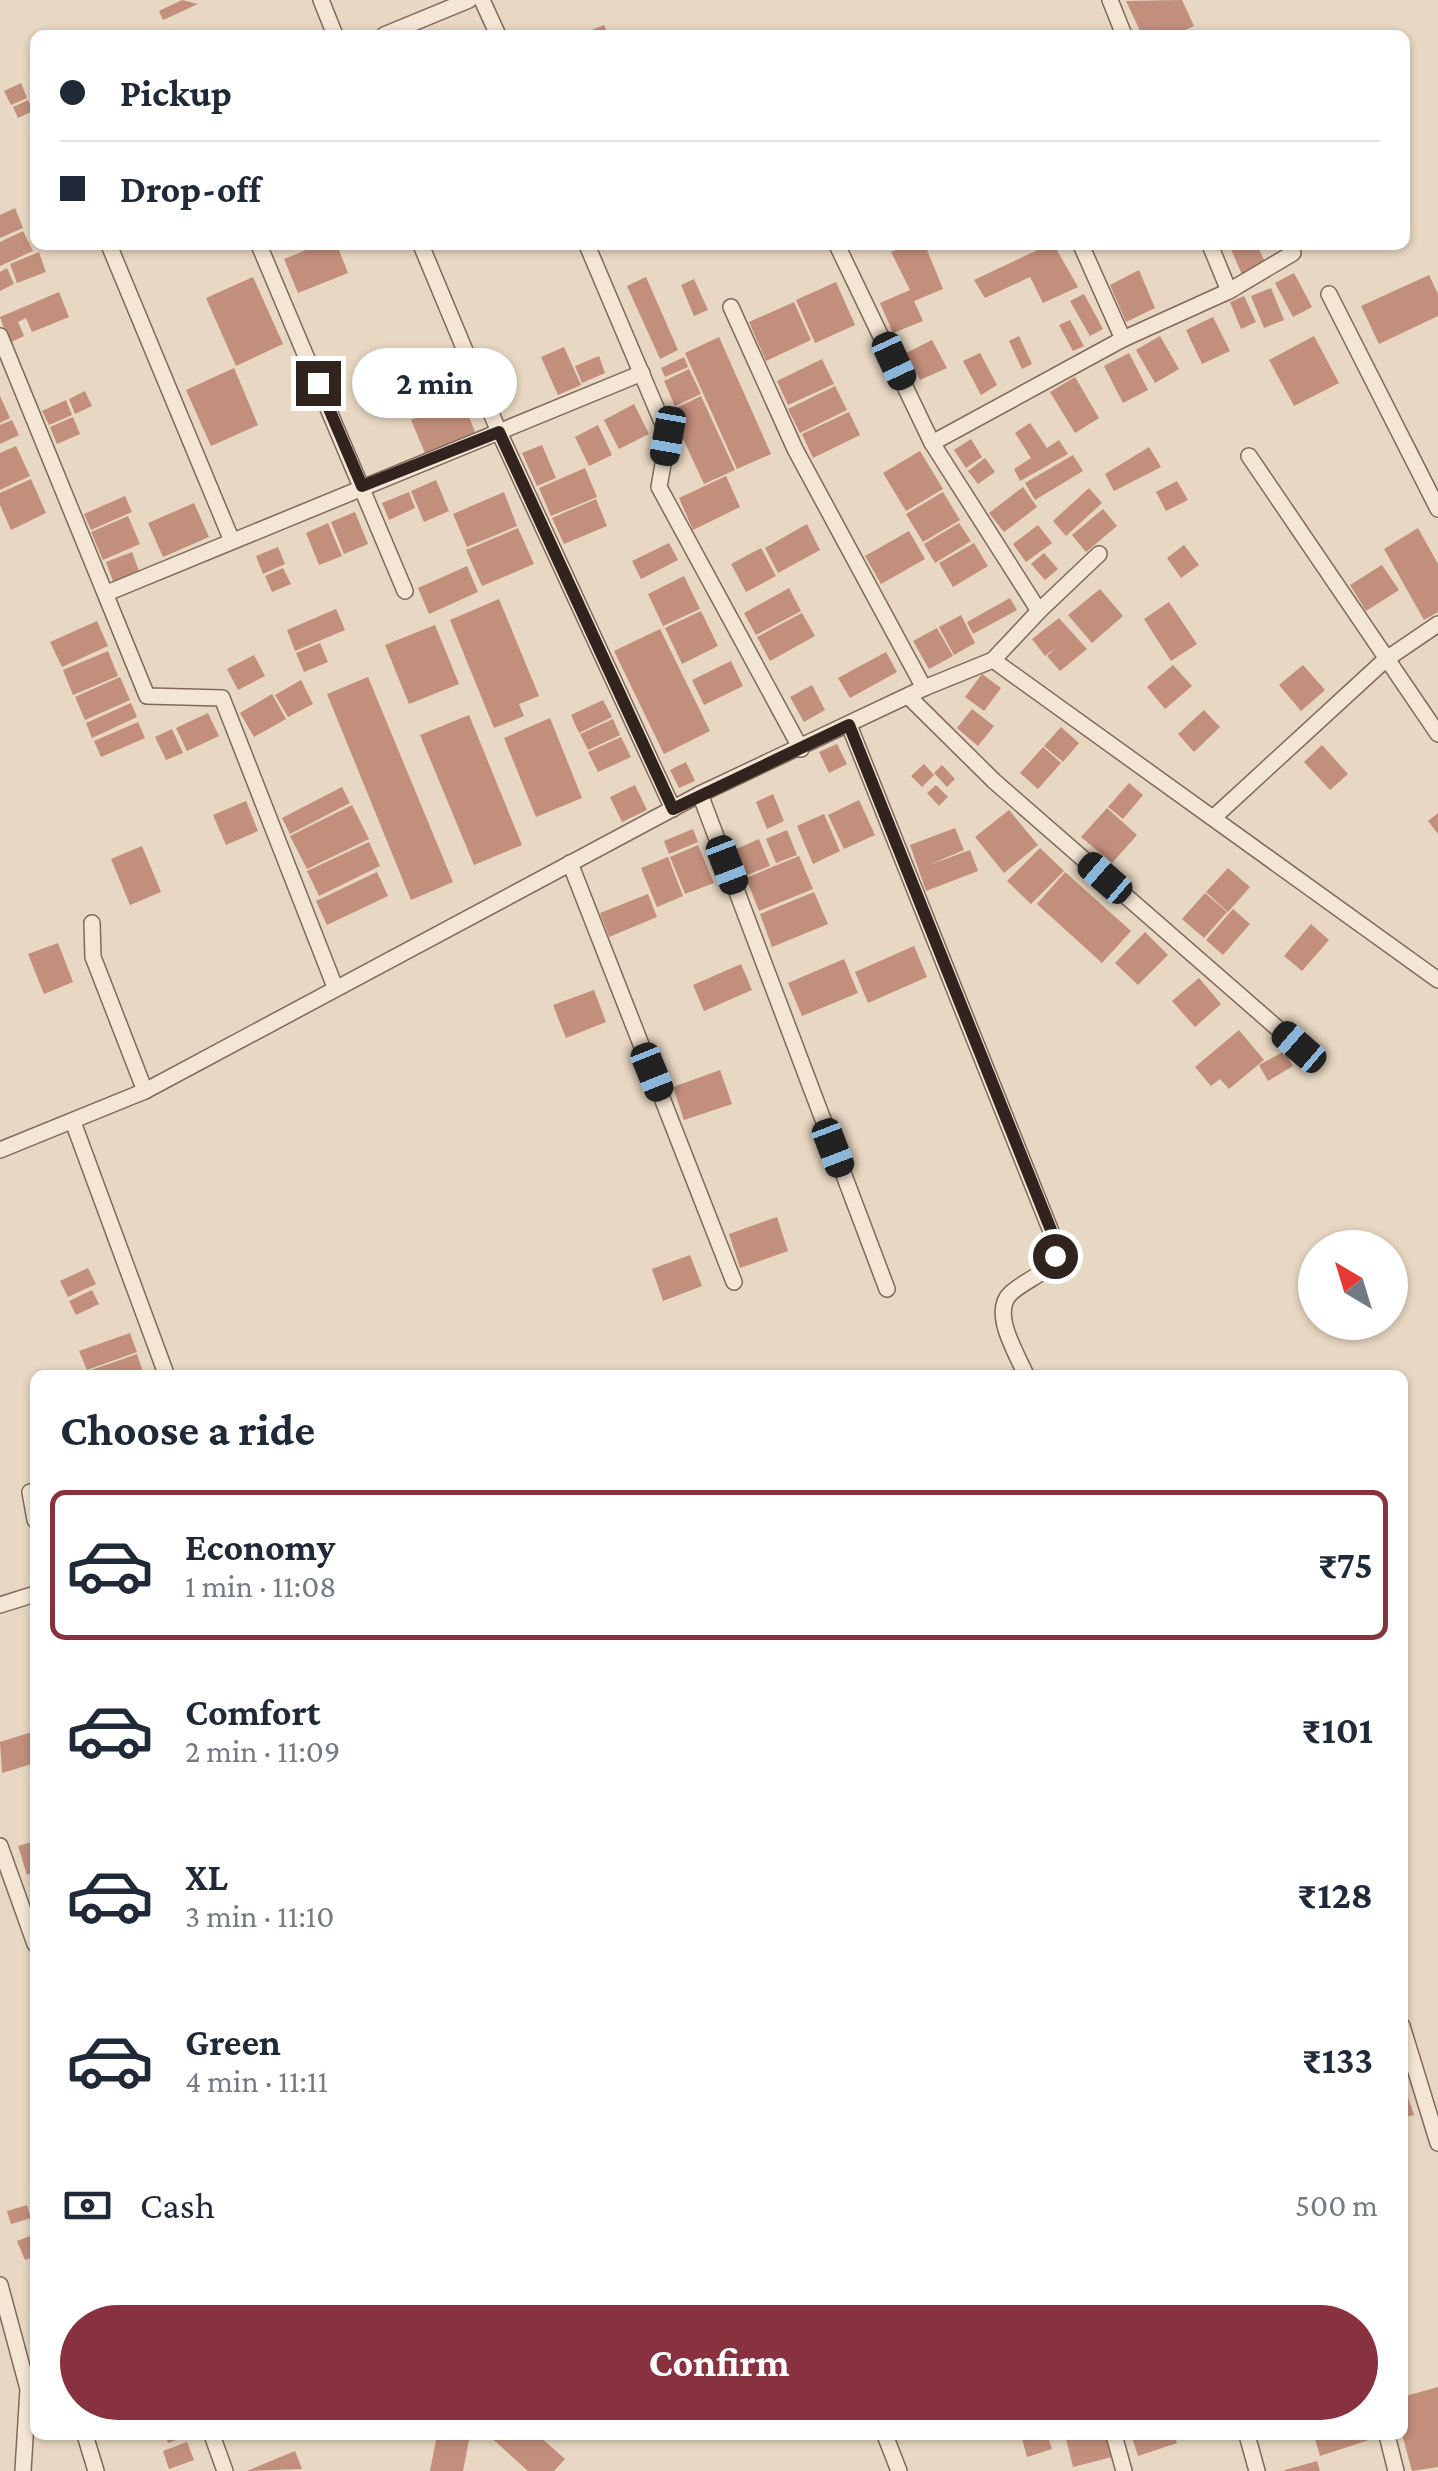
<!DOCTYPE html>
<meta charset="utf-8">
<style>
:root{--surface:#fff;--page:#f6f6f7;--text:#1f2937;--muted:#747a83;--line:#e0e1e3;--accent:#883240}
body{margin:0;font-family:"Crimson Pro",serif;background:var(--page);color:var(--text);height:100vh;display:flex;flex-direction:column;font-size:38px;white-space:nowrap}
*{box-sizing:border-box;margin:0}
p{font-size:32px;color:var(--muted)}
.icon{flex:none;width:55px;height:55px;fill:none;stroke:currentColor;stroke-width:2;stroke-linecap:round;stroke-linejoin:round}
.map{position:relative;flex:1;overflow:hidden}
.details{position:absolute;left:30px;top:1370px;width:1378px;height:1070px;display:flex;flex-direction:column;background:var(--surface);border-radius:15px;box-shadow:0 2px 8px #0004}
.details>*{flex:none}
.top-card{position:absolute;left:30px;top:30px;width:1380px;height:220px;border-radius:15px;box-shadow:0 2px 8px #0004;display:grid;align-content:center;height:220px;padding:0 30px;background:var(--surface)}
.needle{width:65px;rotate:322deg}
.controls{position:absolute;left:1298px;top:1230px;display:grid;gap:20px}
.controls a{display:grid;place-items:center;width:110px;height:110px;border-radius:50%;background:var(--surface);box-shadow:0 2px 8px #0004;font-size:50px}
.end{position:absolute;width:45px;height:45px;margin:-22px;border:12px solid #31241e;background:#fff;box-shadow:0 0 0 5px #fff}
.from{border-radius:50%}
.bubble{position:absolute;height:70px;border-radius:35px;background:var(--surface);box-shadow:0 2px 8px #0004;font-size:32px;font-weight:700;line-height:70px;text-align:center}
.car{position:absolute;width:30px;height:60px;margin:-30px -15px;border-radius:12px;box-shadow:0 0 8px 2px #0007;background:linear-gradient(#222 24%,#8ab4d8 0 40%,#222 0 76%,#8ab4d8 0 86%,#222 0)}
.top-card b{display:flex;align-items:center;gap:35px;height:95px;font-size:38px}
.top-card b+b{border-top:2px solid var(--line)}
.top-card i{width:25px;height:25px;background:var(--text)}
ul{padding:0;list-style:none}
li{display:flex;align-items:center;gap:30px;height:150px;margin:0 20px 15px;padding:0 10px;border:5px solid transparent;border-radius:15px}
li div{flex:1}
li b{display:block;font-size:38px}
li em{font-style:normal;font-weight:700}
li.active{border-color:var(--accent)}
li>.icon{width:90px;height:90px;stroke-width:1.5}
h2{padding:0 30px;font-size:45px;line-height:120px}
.pay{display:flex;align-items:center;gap:25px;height:110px;padding:0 30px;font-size:38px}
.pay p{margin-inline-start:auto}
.action{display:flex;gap:20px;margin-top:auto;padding:20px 30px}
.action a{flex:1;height:115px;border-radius:60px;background:var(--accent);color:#fff;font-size:40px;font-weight:700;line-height:115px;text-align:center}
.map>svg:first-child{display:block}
</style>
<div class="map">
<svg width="1438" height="2471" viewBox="0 0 1438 2471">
<rect width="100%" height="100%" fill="#e8d7c2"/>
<!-- building -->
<g fill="#c28f7c">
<path d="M182,0L198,4L163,20L159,11Z"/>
<path d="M1182,0L1194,26L1175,35H1142L1126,1Z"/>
<path d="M604,25L608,35H579Z"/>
<path d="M21,83L27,98L11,105L4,91Z"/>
<path d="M28,100L33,111L18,118L13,107Z"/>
<path d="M15,208L23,228L0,238V215Z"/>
<path d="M23,231L33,251L0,266V242Z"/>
<path d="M319,245H337L348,273L298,293L284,259Z"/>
<path d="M908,245H925L943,289L914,301L923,321L893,333L880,303L910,290L891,252Z"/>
<path d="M1048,245H1054L1078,287L1043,303L1030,277L985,298L974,280Z"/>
<path d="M1229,245H1257L1267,266L1243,277Z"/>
<path d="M39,252L46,272L17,283L10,264Z"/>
<path d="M7,268L14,284L0,291V272Z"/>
<path d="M1139,270L1155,308L1126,322L1110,285Z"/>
<path d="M1294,273L1312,307L1293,317L1275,283Z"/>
<path d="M1429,275L1438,294V316L1379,344L1361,306Z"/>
<path d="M253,277L283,344L236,366L206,298Z"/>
<path d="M646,277L678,350L660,359L627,286Z"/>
<path d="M694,279L708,310L694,316L681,285Z"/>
<path d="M836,282L855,325L815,343L796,300Z"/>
<path d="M1271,288L1284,320L1264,328L1251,296Z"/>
<path d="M59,292L69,317L32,332L26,318L18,322L24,336L9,343L0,317Z"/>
<path d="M1084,294L1103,329L1090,336L1070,301Z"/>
<path d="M1244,296L1256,322L1241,329L1230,302Z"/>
<path d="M794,302L811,340L766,361L749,322Z"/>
<path d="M1213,317L1230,351L1202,364L1186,330Z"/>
<path d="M1070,320L1084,346L1073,351L1059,325Z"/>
<path d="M1019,336L1032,364L1022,369L1009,341Z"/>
<path d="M1160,336L1179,369L1155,383L1136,350Z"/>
<path d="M1314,336L1339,383L1294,406L1269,360Z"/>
<path d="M719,337L771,454L737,469L685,353Z"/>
<path d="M932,340L947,368L920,380L906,353Z"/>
<path d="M564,347L581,385L558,395L541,357Z"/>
<path d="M980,353L997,385L981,395L963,361Z"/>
<path d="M1129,353L1148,390L1123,403L1104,366Z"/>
<path d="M599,356L605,373L582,383L575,366Z"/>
<path d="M684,357L688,367L665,377L661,368Z"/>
<path d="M822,359L834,384L788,405L777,381Z"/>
<path d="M234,368L258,425L211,446L186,390Z"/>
<path d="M689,369L701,394L675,406L664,381Z"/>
<path d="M424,370L438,407L412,418L398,381Z"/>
<path d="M1075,377L1099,418L1075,433L1050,392Z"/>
<path d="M452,380L460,398L441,406L434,388Z"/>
<path d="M835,386L847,410L800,433L788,409Z"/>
<path d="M85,391L92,406L75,414L69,399Z"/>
<path d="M0,396L10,418L0,423Z"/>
<path d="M701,396L735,470L704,484L670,411Z"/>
<path d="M462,399L475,432L425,453L411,420Z"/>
<path d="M66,400L72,415L49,425L42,411Z"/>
<path d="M634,404L649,434L619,449L604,420Z"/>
<path d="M849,412L860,435L813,458L802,434Z"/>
<path d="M73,417L80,434L57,444L50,427Z"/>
<path d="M12,420L19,435L0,444V425Z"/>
<path d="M1030,423L1047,448L1059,440L1068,454L1020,481L1014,469L1031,458L1015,433Z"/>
<path d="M598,425L612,455L589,466L575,437Z"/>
<path d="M971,439L982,457L966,468L954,450Z"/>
<path d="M542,445L556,478L537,486L522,453Z"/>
<path d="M16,446L30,476L0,490V453Z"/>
<path d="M1149,447L1161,467L1114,491L1105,474Z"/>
<path d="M920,451L943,489L906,511L883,473Z"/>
<path d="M1073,455L1083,471L1035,500L1025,483Z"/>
<path d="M985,458L995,472L978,484L968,471Z"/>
<path d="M585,468L597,497L551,516L539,488Z"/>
<path d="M726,476L740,507L693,530L679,498Z"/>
<path d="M31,479L46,513L11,530L0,505V493Z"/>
<path d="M436,480L449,511L424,522L411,491Z"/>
<path d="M1177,481L1188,500L1166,511L1156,492Z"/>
<path d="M1023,487L1037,507L1004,532L989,513Z"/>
<path d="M1089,488L1102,503L1066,536L1053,521Z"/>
<path d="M409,492L415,508L389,520L382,503Z"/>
<path d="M504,492L517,526L467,547L453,514Z"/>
<path d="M943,492L960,520L923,542L906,514Z"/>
<path d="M125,496L132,512L91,530L84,514Z"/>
<path d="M596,499L607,526L564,544L552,518Z"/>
<path d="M194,503L209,537L163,557L148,523Z"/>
<path d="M1103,509L1117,526L1086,552L1072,535Z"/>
<path d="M355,512L368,544L344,554L331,522Z"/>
<path d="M128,516L140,544L103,560L91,532Z"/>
<path d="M328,523L342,556L319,565L306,533Z"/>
<path d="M959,523L971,541L935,563L924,544Z"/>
<path d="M807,524L820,550L778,573L765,548Z"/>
<path d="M1038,525L1052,543L1026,562L1013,544Z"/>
<path d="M518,528L534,564L482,586L466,550Z"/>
<path d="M1418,528L1438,564V612L1424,620L1384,549Z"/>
<path d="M909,531L925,559L881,584L865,556Z"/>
<path d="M669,543L678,560L641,579L632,561Z"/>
<path d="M974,543L988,566L953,587L939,563Z"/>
<path d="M1184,545L1199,565L1181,578L1167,558Z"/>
<path d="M278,547L285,564L263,574L256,556Z"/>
<path d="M761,548L776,576L746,592L731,564Z"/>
<path d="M132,552L140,574L114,584L106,562Z"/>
<path d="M1044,553L1058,569L1045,580L1031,564Z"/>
<path d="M1382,565L1399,590L1366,611L1350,585Z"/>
<path d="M467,566L478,592L429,614L418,588Z"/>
<path d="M283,568L291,584L272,592L265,576Z"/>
<path d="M684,576L700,609L663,626L648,594Z"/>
<path d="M789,588L801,611L756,635L744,613Z"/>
<path d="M1100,589L1123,616L1092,643L1068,615Z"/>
<path d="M1010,598L1017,610L973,634L967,622Z"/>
<path d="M499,599L539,696L519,704L524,716L494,728L450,620Z"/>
<path d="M1169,602L1197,644L1171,661L1144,619Z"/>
<path d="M336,609L345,630L295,651L287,630Z"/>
<path d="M701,611L718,646L682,664L665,628Z"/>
<path d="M802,613L815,636L770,661L757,637Z"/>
<path d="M961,615L975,643L954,655L939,627Z"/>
<path d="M1059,618L1087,649L1060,671L1047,656L1057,647L1045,656L1032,639Z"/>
<path d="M97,621L108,646L62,667L50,642Z"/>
<path d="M435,625L459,684L409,704L385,645Z"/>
<path d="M937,628L953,656L929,669L913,641Z"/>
<path d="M660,629L710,731L664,754L614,651Z"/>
<path d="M320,643L328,662L304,672L296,653Z"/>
<path d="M108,651L118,676L73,695L63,670Z"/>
<path d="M886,652L897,672L850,698L838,678Z"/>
<path d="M254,655L265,676L238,690L227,669Z"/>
<path d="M731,661L743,686L704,705L692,680Z"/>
<path d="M1173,665L1192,686L1165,709L1147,687Z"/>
<path d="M1303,665L1325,690L1301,711L1279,685Z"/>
<path d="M982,674L1001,688L984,711L965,697Z"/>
<path d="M120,677L130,700L85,720L75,697Z"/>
<path d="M368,677L453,882L411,900L327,694Z"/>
<path d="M301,680L313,704L288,717L275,695Z"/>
<path d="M812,685L825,710L804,722L790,697Z"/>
<path d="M272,694L286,719L254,737L240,713Z"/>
<path d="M603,700L612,717L579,733L571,715Z"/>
<path d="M131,703L137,717L92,738L86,723Z"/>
<path d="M972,709L994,726L978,746L957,728Z"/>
<path d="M1204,710L1220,727L1194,752L1178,734Z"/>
<path d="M208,713L219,736L187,751L176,728Z"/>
<path d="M469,715L522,845L474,865L420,735Z"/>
<path d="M550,718L582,798L536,817L504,738Z"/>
<path d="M613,719L620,735L588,750L580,734Z"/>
<path d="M138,722L145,738L101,757L94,741Z"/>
<path d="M1061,727L1079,743L1063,762L1044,746Z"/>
<path d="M172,729L183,753L166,760L155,737Z"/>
<path d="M621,737L631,757L598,772L588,752Z"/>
<path d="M837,744L847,764L829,773L819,752Z"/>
<path d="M1322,745L1348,774L1330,790L1304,762Z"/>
<path d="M1043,747L1061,763L1038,789L1020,773Z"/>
<path d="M686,762L695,781L679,788L670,770Z"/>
<path d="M924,764L934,775L922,787L911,776Z"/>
<path d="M942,765L955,779L947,787L934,773Z"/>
<path d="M1129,783L1143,795L1123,819L1108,807Z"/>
<path d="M635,785L647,810L622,822L610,797Z"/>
<path d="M936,785L948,797L939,806L927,793Z"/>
<path d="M342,787L350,803L290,834L282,818Z"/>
<path d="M773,794L784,821L767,829L756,802Z"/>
<path d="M859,800L875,835L844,849L828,815Z"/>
<path d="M246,801L258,831L226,845L213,815Z"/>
<path d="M352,805L369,839L307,869L290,836Z"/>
<path d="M1107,808L1137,835L1112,863L1081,837Z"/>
<path d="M1009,810L1038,845L1004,873L975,837Z"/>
<path d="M1438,813V834L1428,821Z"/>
<path d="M824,814L840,851L813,864L797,826Z"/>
<path d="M955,828L964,850L926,866L970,850L978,871L926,891L910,845Z"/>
<path d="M693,829L698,842L669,854L664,841Z"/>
<path d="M787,830L797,855L776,863L766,839Z"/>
<path d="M759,839L770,866L744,876L734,850Z"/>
<path d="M369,842L380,866L319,896L307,871Z"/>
<path d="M698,845L714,883L685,894L670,857Z"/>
<path d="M142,846L161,892L130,905L111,859Z"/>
<path d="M1040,848L1064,871L1031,904L1007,881Z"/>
<path d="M799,856L813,889L759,911L746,878Z"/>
<path d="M668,857L683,896L657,907L641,868Z"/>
<path d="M1228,868L1250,887L1228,912L1206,892Z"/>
<path d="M377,872L388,896L327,925L316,901Z"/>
<path d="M1065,872L1131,931L1102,963L1037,904Z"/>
<path d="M814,892L828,924L772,947L760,914Z"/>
<path d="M1205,893L1227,912L1204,938L1182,919Z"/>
<path d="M648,894L657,917L609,937L600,913Z"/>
<path d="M1233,909L1250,924L1223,955L1206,940Z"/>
<path d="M1311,924L1329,940L1302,971L1284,956Z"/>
<path d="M1145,932L1168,955L1138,985L1115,963Z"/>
<path d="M58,943L73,982L44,994L28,954Z"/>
<path d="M914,946L927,977L868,1003L855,972Z"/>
<path d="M844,959L858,993L802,1016L788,983Z"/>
<path d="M741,964L752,990L704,1011L693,985Z"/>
<path d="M1199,978L1221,1004L1195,1027L1172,1001Z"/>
<path d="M594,990L606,1022L566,1038L553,1005Z"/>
<path d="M1239,1030L1264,1060L1229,1089L1220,1079L1211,1086L1195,1067Z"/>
<path d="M1285,1051L1293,1066L1268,1081L1259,1065Z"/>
<path d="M720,1070L732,1104L684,1120L673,1087Z"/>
<path d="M777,1217L788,1251L740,1268L729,1234Z"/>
<path d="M690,1255L702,1286L663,1301L652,1269Z"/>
<path d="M88,1268L96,1284L68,1297L60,1281Z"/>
<path d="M92,1290L99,1304L76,1315L69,1301Z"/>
<path d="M130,1333L137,1352L87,1370L79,1351Z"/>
<path d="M137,1354L143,1372L80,1375V1374Z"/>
<path d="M35,1731V1763L2,1773L0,1742Z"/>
<path d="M35,1841V1872L27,1875L18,1846Z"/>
<path d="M1402,2080L1414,2115L1402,2118Z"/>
<path d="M27,2205L31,2218L11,2224L7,2211Z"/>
<path d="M35,2234V2256L25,2260L17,2241Z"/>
<path d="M1438,2387V2467L1412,2471L1402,2434V2397Z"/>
<path d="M165,2435H189L168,2443Z"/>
<path d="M437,2435H470L463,2471H430Z"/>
<path d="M488,2435H538L565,2459L554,2471H528Z"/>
<path d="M1021,2435H1047L1052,2449L1027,2457Z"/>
<path d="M1081,2435H1106L1112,2457L1073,2467L1066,2439Z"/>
<path d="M1131,2435H1174L1177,2443L1138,2456Z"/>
<path d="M1314,2435H1367L1369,2440L1320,2456Z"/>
<path d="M187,2442L194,2460L169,2469L163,2451Z"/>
<path d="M295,2451L302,2469L247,2471Z"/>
<path d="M1317,2461L1320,2471H1285V2470Z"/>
</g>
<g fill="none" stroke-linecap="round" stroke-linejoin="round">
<!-- street casing -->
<g stroke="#80695b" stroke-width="18">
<g id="street">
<path d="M321,0L335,35"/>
<path d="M482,0L498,35"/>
<path d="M1110,0L1124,35"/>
<path d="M384,35L469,0"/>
<path d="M109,245L232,541"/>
<path d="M259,245L405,591"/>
<path d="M421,245L499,432L673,809"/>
<path d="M587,245L668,436L659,487L801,749"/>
<path d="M837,245L932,443"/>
<path d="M1081,245L1123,339"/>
<path d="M1210,245L1229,291"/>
<path d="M1329,294L1438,509"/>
<path d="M731,307L795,449L924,688"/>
<path d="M0,336L147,696L222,698L335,987"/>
<path d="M1249,456L1438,734"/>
<path d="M107,593L642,373"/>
<path d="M1039,611L1099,554"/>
<path d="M993,660L1039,611L932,443L1123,339L1229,291L1293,253"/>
<path d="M908,696L994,781L1299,1047"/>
<path d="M849,725L1056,1244L1051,1265C1038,1277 1023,1282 1011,1293C990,1312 1017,1354 1026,1375"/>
<path d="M700,794L887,1289"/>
<path d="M1213,818L1385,660L1438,624"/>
<path d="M570,863L734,1282"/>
<path d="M92,923L93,957L145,1091"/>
<path d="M73,1122L165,1371"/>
<path d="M0,1150L145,1091L700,794L924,688L993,660L1438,980"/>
<path d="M35,1491L30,1492L35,1520"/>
<path d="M0,1605L35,1594"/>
<path d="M0,1846L35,1944"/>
<path d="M1402,2026L1438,2143"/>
<path d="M0,2285L28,2389L23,2471"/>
<path d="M85,2435L96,2471"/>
<path d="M212,2435L225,2471"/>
<path d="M885,2435L899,2471"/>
<path d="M1114,2435L1124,2471"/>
<path d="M1247,2435L1257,2471"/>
<path d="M1387,2435L1396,2471"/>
</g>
</g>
<!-- street -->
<use href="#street" stroke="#f4e6d4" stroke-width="15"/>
</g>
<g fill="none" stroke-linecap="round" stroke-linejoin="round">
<!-- route -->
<path stroke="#31241e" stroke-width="12" d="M318,383L362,486L499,432L673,809L849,725L1051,1230L1055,1256"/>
</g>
</svg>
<div class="controls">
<a><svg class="needle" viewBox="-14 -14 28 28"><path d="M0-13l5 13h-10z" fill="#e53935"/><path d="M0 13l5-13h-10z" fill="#747a83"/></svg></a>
</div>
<i class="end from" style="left:1055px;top:1256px"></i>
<i class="end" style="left:318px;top:383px"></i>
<div class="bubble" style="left:352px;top:348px;width:165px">2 min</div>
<i class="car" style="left:894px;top:361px;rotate:155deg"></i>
<i class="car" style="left:668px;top:436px;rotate:190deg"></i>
<i class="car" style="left:727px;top:865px;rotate:159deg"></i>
<i class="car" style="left:1105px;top:878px;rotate:311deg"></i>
<i class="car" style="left:1299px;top:1047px;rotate:311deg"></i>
<i class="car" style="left:652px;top:1072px;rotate:158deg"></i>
<i class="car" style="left:833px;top:1148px;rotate:159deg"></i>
<div class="top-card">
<b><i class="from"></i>Pickup</b>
<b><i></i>Drop-off</b>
</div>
<section class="details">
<h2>Choose a ride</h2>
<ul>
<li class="active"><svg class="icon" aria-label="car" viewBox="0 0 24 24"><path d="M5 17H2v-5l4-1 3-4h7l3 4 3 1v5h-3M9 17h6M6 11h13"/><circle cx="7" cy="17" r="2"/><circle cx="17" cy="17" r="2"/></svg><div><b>Economy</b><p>1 min · 11:08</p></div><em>₹75</em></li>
<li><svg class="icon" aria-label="car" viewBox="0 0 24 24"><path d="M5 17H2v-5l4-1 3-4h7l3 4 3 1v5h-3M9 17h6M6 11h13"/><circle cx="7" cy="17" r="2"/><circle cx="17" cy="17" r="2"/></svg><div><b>Comfort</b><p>2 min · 11:09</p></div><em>₹101</em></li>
<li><svg class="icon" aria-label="car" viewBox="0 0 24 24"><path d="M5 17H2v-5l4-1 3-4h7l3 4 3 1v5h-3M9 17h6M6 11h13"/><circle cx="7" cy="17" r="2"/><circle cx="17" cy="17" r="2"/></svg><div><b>XL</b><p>3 min · 11:10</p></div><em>₹128</em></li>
<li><svg class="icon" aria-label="car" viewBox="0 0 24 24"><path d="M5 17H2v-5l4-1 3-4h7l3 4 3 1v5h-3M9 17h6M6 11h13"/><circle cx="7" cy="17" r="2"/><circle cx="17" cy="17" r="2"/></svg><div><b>Green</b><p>4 min · 11:11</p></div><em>₹133</em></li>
</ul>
<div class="pay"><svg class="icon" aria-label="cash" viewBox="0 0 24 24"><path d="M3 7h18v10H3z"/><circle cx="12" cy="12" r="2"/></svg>Cash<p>500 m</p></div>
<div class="action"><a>Confirm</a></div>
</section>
</div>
